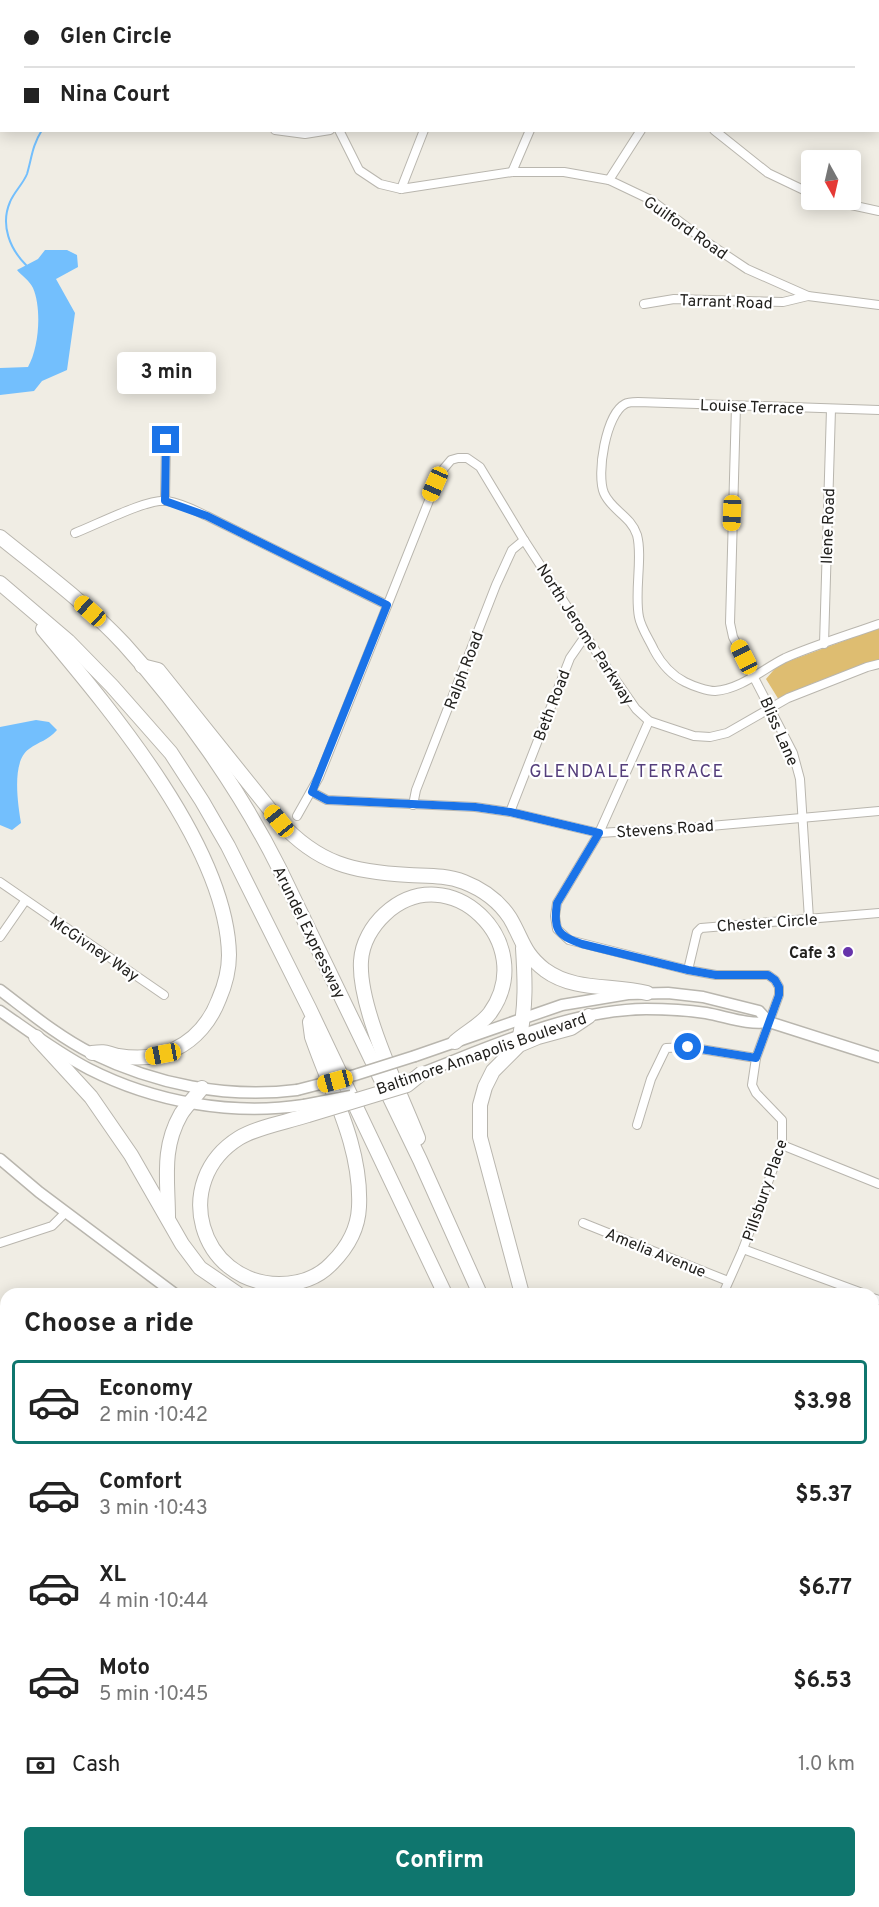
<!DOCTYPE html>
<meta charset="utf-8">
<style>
:root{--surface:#fff;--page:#f2f2f2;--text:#222;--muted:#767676;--line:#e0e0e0;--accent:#0f766e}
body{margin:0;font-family:Overpass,sans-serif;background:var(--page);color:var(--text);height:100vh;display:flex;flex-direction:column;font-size:22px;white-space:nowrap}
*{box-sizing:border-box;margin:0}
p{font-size:20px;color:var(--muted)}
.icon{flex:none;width:33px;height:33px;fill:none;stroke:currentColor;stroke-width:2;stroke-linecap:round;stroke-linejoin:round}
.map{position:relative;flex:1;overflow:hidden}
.sheet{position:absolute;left:0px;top:1288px;width:879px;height:620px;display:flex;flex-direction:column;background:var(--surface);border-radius:18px 18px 0 0;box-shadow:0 3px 15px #0003}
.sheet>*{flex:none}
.hud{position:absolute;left:0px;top:0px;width:879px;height:132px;box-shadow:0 3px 15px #0003;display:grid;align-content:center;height:132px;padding:0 24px;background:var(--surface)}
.needle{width:39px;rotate:172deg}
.fabs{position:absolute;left:801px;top:150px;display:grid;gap:12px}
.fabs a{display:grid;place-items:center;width:60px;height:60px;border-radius:6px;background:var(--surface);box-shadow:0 3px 15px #0003;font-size:30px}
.end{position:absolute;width:27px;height:27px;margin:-14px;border:8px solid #1a73e8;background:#fff;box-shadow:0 0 0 3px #fff}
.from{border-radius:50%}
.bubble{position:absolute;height:42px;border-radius:6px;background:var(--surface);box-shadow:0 3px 15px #0003;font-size:20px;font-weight:700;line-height:42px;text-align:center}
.car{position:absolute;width:18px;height:36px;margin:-18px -9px;border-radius:8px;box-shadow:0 0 4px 2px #0007;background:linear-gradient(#f5c518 24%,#345 0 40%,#f5c518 0 76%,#345 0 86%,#f5c518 0)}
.hud b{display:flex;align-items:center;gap:21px;height:57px;font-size:22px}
.hud b+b{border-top:2px solid var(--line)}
.hud i{width:15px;height:15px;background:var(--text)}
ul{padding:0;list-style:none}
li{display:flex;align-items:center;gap:18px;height:84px;margin:0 12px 9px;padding:0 12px;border:3px solid transparent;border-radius:6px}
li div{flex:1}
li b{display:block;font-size:22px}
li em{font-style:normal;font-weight:700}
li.selected{border-color:var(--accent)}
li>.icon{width:54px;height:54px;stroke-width:1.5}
h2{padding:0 24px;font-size:27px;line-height:72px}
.pay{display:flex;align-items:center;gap:15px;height:66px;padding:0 24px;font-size:22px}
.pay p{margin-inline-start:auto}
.cta{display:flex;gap:12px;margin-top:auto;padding:12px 24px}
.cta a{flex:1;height:69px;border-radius:6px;background:var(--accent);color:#fff;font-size:24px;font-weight:700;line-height:69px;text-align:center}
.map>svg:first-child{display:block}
</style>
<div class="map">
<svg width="879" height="1907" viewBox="0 0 879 1907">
<rect width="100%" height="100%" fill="#f0ede4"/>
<!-- green -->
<path fill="#debd71" d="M879,628V660L869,662L811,684L779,700L766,679L778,665Z"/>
<!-- water -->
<g fill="#73bffd">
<path d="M45,250H67L77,255L78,267L56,279L75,313L67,370L42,381L34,391L0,395V368L28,367C39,348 42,309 33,288C30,281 21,275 17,270L38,259Z"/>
<path d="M36,720L49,722L57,730C47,741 40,741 29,749C11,761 18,805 21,823L12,830L0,825V727Z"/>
</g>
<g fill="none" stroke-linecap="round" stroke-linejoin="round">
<!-- stream -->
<g stroke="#73bffd" stroke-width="2">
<path d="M148,0V2"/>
<path d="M26,265C10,249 0,225 10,202C14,192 23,184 27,174C32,157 32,146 42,130"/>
</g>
<!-- minor casing -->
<g stroke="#b9b6ae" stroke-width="10">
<g id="minor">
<path d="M693,0L696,2"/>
<path d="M853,0L855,2"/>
<path d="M384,2L385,0"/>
<path d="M502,2L503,0"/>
<path d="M613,2L614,0"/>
<path d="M721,2V0"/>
<path d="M878,17L879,18"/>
<path d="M878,114L879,115"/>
<path d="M275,130L305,134L330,130"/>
<path d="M339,130L359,170L380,184L401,189L512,172H564L609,180L651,200L708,243L747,269L808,296L879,305"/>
<path d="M714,130L768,173L812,194"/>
<path d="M512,172L530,130"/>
<path d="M609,180L641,130"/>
<path d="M401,189L424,130"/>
<path d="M828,200L879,211"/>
<path d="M644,304L674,299L783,302L808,296"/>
<path d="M736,406L730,623L733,637L793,753L800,779L809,919"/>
<path d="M879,410L638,402C634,402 628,402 625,404C606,414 596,474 604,493C611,510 631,516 637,535C643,557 634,592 639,617C641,628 649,639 654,650C661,663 671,675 685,682C693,686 707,691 715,691C741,689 763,669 785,658C815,645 848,635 879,624"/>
<path d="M165,501L166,440"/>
<path d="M75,533C96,525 148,498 167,501C181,503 194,510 207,516L387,605"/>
<path d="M824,644L831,409"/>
<path d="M649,721L599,833L557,903L555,916L557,929L569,940L688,970L716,975H768L775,980L779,987V995L756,1058L752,1085L756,1093L782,1120V1145L743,1249L723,1294"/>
<path d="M312,792L327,800L475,807L510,812L599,833L699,827L879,811"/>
<path d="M413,805L416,790L496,585L512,550L524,540"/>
<path d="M510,812L570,658L586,635"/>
<path d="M297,816L319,777L440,473L451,460L458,458H467L480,467L524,540L599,656L636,709L649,721L694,736L710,737L727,733L788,698L867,667L879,664"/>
<path d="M0,882L164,995"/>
<path d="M0,937L25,901"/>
<path d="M688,970L697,932L701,928L879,913"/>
<path d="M637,1125L651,1079L666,1048L688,1047L756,1058"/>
<path d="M782,1145L879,1184"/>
<path d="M583,1223L728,1281"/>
<path d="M0,1243L52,1226L66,1212"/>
<path d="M743,1249L865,1294"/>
<path d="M873,1298L879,1300"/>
<path d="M0,1374L6,1372"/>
<path d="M873,1466L879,1469"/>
<path d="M0,1491L6,1486"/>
<path d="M873,1497L879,1480"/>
<path d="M0,1583L6,1575"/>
<path d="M0,1672L6,1664"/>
<path d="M873,1712L879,1709"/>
<path d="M0,1837L6,1826"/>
<path d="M873,1859L879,1856"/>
<path d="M0,1869L6,1872"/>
<path d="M44,1902L49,1907"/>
<path d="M242,1902L245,1907"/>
<path d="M811,1902L815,1907"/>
<path d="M19,1907L23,1902"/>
<path d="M343,1907L353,1902"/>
</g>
</g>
<!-- secondary casing -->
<g stroke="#b9b6ae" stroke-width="13">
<g id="secondary">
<path d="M0,990C29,1012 59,1037 91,1053C155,1084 226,1099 297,1090"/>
<path d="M0,1011C29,1031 58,1053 89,1069C154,1102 232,1116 304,1105"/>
<path d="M415,1056L562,1005L628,994L668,993L703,997L759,1011L769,1022"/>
<path d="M422,1073C493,1046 568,1010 646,1009C666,1009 686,1010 706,1013C728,1017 747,1025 769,1022L879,1057"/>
<path d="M0,1159L39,1192L175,1294"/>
<path d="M529,1902L531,1907"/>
</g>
</g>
<!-- motorway casing -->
<g stroke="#b9b6ae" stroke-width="16">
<g id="motorway">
<path d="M0,537C42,571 87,604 124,644C183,709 240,790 279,868L420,1160L480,1294"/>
<path d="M0,583L68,641L112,686L171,753L202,801L228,846L309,1008L445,1294"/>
<path d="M43,629C110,709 227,847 229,955C229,971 225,985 219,999C211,1020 196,1039 175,1049C158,1058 137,1059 118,1056C105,1053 107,1051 92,1053"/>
<path d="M142,666L158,670L279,821C318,864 353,872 409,875C428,876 446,875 464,882C482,889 499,901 510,918C523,940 523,953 545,970C575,992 613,984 647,993"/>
<path d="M520,1036C526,1004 525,980 523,948"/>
<path d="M36,1037L91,1097L131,1155L182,1244L200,1268L238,1294"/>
<path d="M308,1115C287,1122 257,1127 239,1138C170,1181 199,1283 279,1284C299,1284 318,1278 332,1263C347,1248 358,1229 359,1207C362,1147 331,1092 312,1037L310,1022"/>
<path d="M418,1138C400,1092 358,1008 361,961C362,943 372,926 385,914C449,855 540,943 490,1013C481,1025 466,1032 455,1042"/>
<path d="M168,1218C168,1180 161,1149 181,1114C187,1105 195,1097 202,1088"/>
<path d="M522,1294L480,1137V1105L485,1087L493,1071L519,1045L538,1037L571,1028L589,1016"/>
<path d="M728,1902L730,1907"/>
<path d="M768,1902L770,1907"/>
</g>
</g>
<!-- minor -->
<use href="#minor" stroke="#fff" stroke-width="8"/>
<!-- secondary -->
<use href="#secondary" stroke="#fff" stroke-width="10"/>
<!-- motorway -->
<use href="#motorway" stroke="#fff" stroke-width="14"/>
<!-- secondary-bridge casing -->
<g stroke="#b9b6ae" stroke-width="13" stroke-linecap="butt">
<g id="secondary-bridge">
<path d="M297,1090L355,1075L415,1056"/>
<path d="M304,1105L351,1096"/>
</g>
</g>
<!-- motorway-bridge casing -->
<g stroke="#b9b6ae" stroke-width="16" stroke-linecap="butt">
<path id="motorway-bridge" d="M308,1115L407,1085L422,1073"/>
</g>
<!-- secondary-bridge -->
<use href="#secondary-bridge" stroke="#fff" stroke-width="10"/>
<!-- motorway-bridge -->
<use href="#motorway-bridge" stroke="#fff" stroke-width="14"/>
</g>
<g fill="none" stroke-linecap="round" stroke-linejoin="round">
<!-- route -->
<path stroke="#1a73e8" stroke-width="8" d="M166,440L165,501L207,516L387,605L312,792L327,800L475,807L510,812L599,833L557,903C553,929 557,936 582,944L688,970L716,975H768L775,980L779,987V995L756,1058L688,1047"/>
</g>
<!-- markers -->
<circle fill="#6734ab" stroke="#fff" stroke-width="2" cx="848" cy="952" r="6"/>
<g text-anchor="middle" stroke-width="4.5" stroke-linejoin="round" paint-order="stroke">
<!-- street labels -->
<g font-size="16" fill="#22211e" stroke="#fff">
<text transform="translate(686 227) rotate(35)" y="6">Guilford Road</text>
<text transform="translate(726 301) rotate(2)" y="6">Tarrant Road</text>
<text transform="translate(752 406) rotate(2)" y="6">Louise Terrace</text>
<text transform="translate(827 526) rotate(-88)" y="6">Ilene Road</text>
<text transform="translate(586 634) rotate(57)" y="6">North Jerome Parkway</text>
<text transform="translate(463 670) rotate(-69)" y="6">Ralph Road</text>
<text transform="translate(551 705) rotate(-69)" y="6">Beth Road</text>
<text transform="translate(780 731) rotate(66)" y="6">Bliss Lane</text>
<text transform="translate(665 828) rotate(-4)" y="6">Stevens Road</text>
<text transform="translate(767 922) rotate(-4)" y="6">Chester Circle</text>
<text transform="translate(310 932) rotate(64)" y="6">Arundel Expressway</text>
<text transform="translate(95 948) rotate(34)" y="6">McGivney Way</text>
<text transform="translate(481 1053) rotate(-19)" y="6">Baltimore Annapolis Boulevard</text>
<text transform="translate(764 1190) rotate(-71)" y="6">Pillsbury Place</text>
<text transform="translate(656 1252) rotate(22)" y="6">Amelia Avenue</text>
</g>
<!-- poi labels -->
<g font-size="16" font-weight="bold" fill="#22211e" stroke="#fff" text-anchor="end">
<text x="836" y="958">Cafe 3</text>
</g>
<!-- neighbourhood labels -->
<g font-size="18" letter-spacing="1.5" fill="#543e7b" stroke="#fff">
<text x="627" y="777">GLENDALE TERRACE</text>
</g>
</g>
</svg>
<div class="fabs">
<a><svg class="needle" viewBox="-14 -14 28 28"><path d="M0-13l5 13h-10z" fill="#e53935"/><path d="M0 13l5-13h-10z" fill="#767676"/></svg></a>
</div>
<i class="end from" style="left:688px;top:1047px"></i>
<i class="end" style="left:166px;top:440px"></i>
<div class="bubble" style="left:117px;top:352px;width:99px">3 min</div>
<i class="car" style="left:435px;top:484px;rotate:204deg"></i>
<i class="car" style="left:732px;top:513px;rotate:182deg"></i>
<i class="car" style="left:90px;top:611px;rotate:312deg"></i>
<i class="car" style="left:744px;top:657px;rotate:333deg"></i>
<i class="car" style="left:279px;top:821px;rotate:321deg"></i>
<i class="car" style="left:163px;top:1054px;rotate:259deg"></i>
<i class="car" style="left:335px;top:1081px;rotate:255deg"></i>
<div class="hud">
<b><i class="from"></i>Glen Circle</b>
<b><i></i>Nina Court</b>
</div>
<section class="sheet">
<h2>Choose a ride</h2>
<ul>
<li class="selected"><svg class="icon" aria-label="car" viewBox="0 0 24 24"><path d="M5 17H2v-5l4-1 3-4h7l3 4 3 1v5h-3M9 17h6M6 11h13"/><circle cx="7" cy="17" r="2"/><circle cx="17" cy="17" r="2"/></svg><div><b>Economy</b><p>2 min · 10:42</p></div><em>$3.98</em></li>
<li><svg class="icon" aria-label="car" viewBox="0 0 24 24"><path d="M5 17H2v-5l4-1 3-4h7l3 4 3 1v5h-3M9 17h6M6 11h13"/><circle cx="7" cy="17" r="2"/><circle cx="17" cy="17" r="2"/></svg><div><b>Comfort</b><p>3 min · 10:43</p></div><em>$5.37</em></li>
<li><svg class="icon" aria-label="car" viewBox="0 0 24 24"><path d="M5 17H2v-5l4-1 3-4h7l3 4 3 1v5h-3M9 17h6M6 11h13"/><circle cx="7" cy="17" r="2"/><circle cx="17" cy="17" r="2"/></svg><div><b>XL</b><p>4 min · 10:44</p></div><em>$6.77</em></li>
<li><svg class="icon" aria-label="car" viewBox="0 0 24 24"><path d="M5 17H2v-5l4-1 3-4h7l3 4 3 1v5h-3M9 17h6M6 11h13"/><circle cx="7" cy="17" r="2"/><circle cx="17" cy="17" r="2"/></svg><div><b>Moto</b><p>5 min · 10:45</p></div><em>$6.53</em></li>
</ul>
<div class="pay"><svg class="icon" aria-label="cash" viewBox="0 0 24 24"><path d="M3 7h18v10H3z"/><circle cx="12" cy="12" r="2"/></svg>Cash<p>1.0 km</p></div>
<div class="cta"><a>Confirm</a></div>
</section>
</div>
